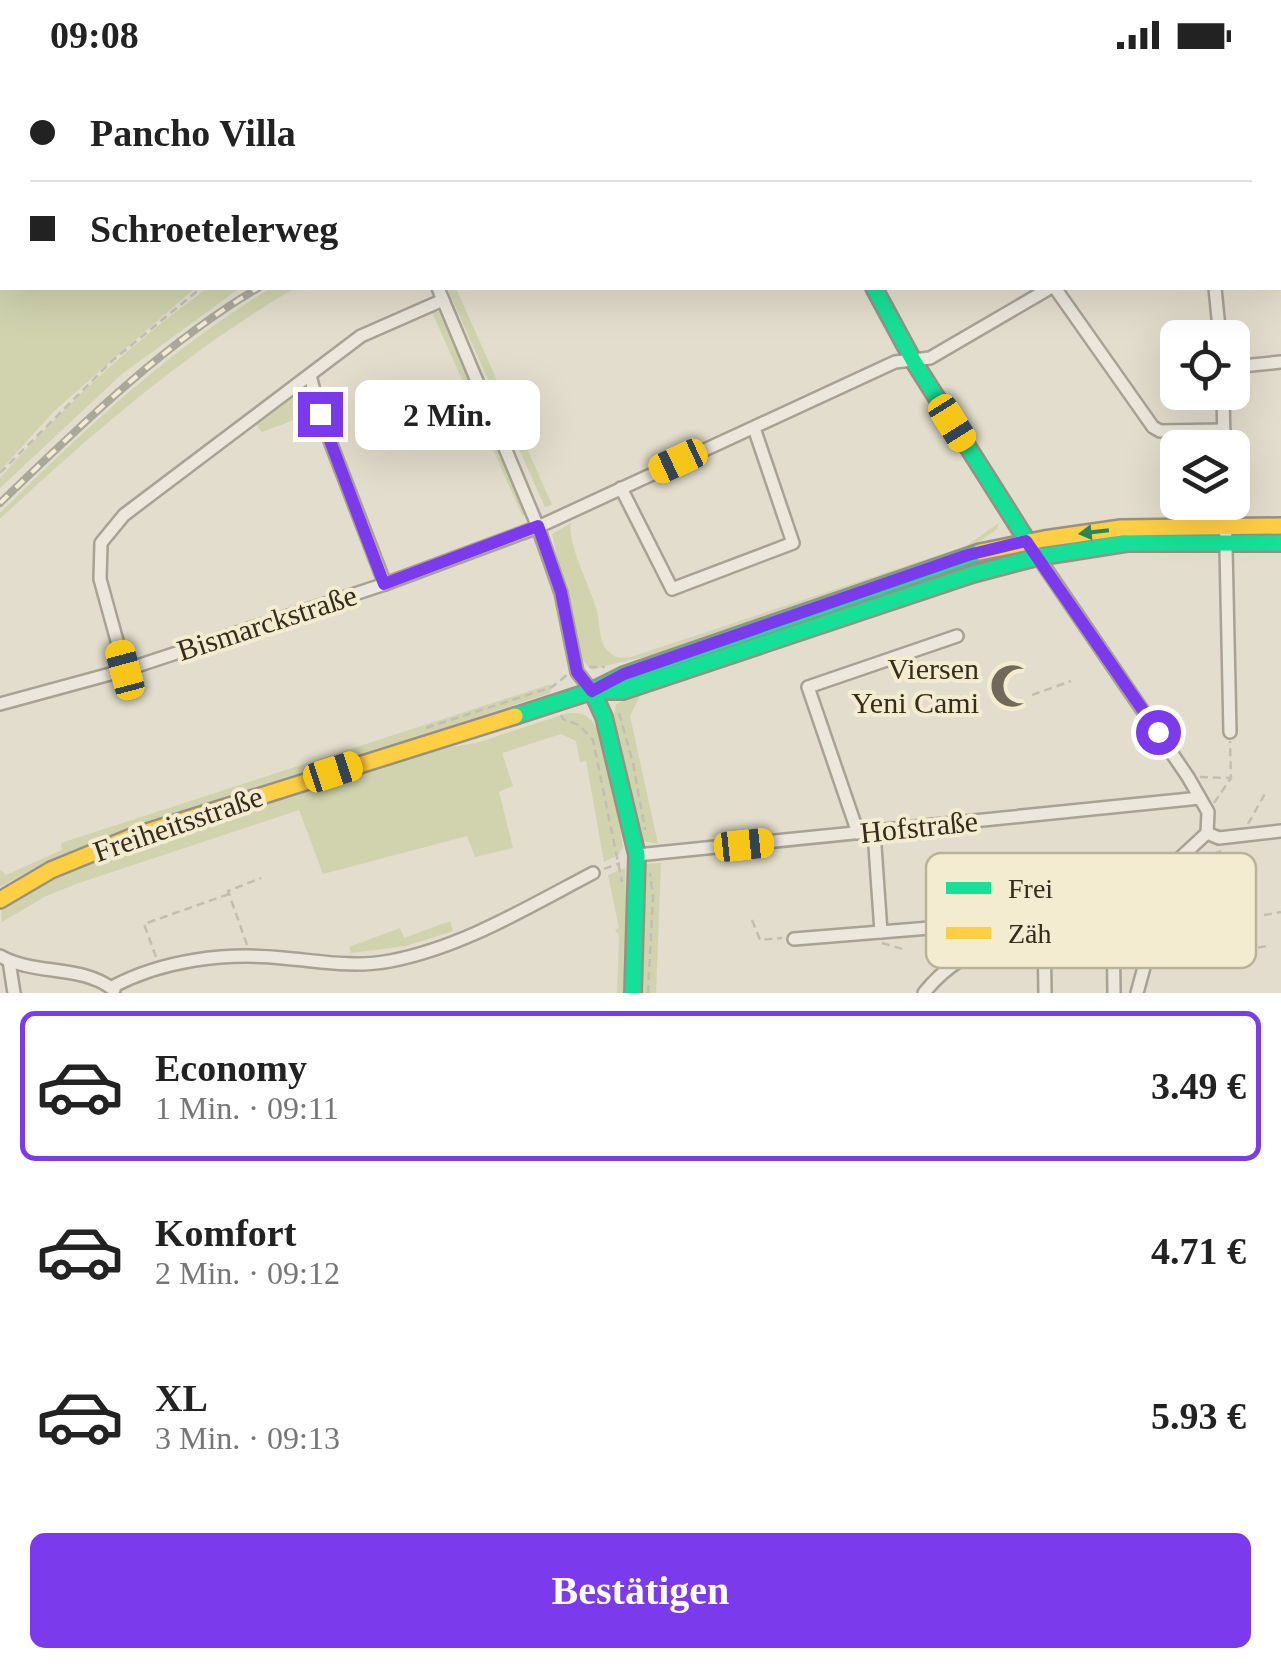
<!DOCTYPE html>
<html lang="de">
<meta charset="utf-8">
<style>
:root{--surface:#fff;--page:#f2f2f2;--text:#222;--muted:#767676;--line:#e0e0e0;--accent:#7c3aed}
body{margin:0;font-family:Georgia,serif;background:var(--page);color:var(--text);height:100vh;display:flex;flex-direction:column;font-size:38px;white-space:nowrap}
*{box-sizing:border-box;margin:0}
p{font-size:32px;color:var(--muted)}
.icon{flex:none;width:55px;height:55px;fill:none;stroke:currentColor;stroke-width:2;stroke-linecap:round;stroke-linejoin:round}
.map{position:relative;height:923px;overflow:hidden}
.drawer{display:flex;flex-direction:column;background:var(--surface);flex:1}
.drawer>*{flex:none}
.top-card{position:absolute;left:0px;top:0px;width:1282px;height:220px;box-shadow:0 10px 40px #0002;display:grid;align-content:center;height:220px;padding:0 30px;background:var(--surface)}
.buttons{position:absolute;left:1160px;top:250px;display:grid;gap:20px}
.buttons a{display:grid;place-items:center;width:90px;height:90px;border-radius:15px;background:var(--surface);box-shadow:0 10px 40px #0002;font-size:50px}
.end{position:absolute;width:45px;height:45px;margin:-22px;border:12px solid #7c3aed;background:#fff;box-shadow:0 0 0 5px #fff}
.from{border-radius:50%}
.bubble{position:absolute;height:70px;border-radius:15px;background:var(--surface);box-shadow:0 10px 40px #0002;font-size:32px;font-weight:800;line-height:70px;text-align:center}
.car{position:absolute;width:30px;height:60px;margin:-30px -15px;border-radius:12px;box-shadow:0 0 8px 2px #0007;background:linear-gradient(#f5c518 24%,#345 0 40%,#f5c518 0 76%,#345 0 86%,#f5c518 0)}
.top-card b{display:flex;align-items:center;gap:35px;height:95px;font-size:38px}
.top-card b+b{border-top:2px solid var(--line)}
.top-card i{width:25px;height:25px;background:var(--text)}
ul{padding:18px 0 0;list-style:none}
li{display:flex;align-items:center;gap:30px;height:150px;margin:0 20px 15px;padding:0 10px;border:5px solid transparent;border-radius:15px}
li div{flex:1}
li b{display:block;font-size:38px}
li em{font-style:normal;font-weight:800}
li.current{border-color:var(--accent)}
li>.icon{width:90px;height:90px;stroke-width:1.5}
.primary-button{display:flex;gap:20px;margin-top:auto;padding:20px 30px}
.primary-button a{flex:1;height:115px;border-radius:15px;background:var(--accent);color:#fff;font-size:40px;font-weight:800;line-height:115px;text-align:center}
.status{display:flex;justify-content:space-between;align-items:center;height:70px;padding:0 50px;background:var(--surface);direction:ltr}
.status svg{height:28px;fill:currentColor}
.map>svg:first-child{display:block}
</style>
<div class="status"><b>09:08</b><svg viewBox="0 0 49 12"><path d="M0 12V9h3v3zM5 12V6h3v6zM10 12V3h3v9zM15 12V0h3v12zM26 1h20v11H26zM47 4h2v5h-2z"/></svg></div>
<div class="map">
<svg width="1281" height="923" viewBox="0 0 1281 923">
<rect width="100%" height="100%" fill="#e2ddcc"/>
<!-- green -->
<g fill="#d0d3ae">
<path d="M0,99L2,218H195L54,341L0,401Z"/>
<path d="M208,218H240L122,304L0,418V408C63,337 131,273 208,218Z"/>
<path d="M271,218H295C186,282 92,363 0,449V443C84,360 169,279 271,218Z"/>
<path d="M451,218H456L552,435L545,437L448,220Z"/>
<path d="M432,242H439L526,439L523,447Z"/>
<path d="M299,321L307,325L313,343L262,362L255,353Z"/>
<path d="M571,453C566,472 593,522 598,545C600,557 599,574 609,582C616,589 623,588 631,587L966,476L999,453L997,459L971,478L663,583C638,589 616,592 592,600L579,587L552,464Z"/>
<path d="M551,614L550,623L77,779L44,793L0,817V800L6,805L62,780L61,773Z"/>
<path d="M639,619L640,626L630,646L658,774L644,771L639,765L613,649L616,635Z"/>
<path d="M568,643C576,643 583,642 590,649C612,671 618,746 623,777L618,785L604,792L586,691L580,692L576,671L561,664L502,683L513,716L499,722L513,778L475,787L467,766L323,804L299,740L76,814L46,826L2,852L1,839L37,817L133,775L420,682L476,673Z"/>
<path d="M661,793L656,923H641L645,794Z"/>
<path d="M625,798L629,923H617L619,866L615,860L619,858L608,805Z"/>
<path d="M450,851L453,861L406,876L351,883L349,877L400,858L404,868Z"/>
</g>
<g fill="none" stroke-linecap="round" stroke-linejoin="round">
<!-- street casing -->
<g stroke="#a8a295" stroke-width="16">
<g id="street">
<path d="M1238,0L1240,2"/>
<path d="M1199,2L1200,0"/>
<path d="M1273,2L1277,0"/>
<path d="M438,218L538,457L561,523L577,602L592,621"/>
<path d="M1055,218L1153,357L1160,361L1224,360"/>
<path d="M1215,218L1220,268"/>
<path d="M1232,297L1281,292"/>
<path d="M310,305L320,345L385,514"/>
<path d="M1223,322L1224,378"/>
<path d="M621,418L672,519L793,473L754,358"/>
<path d="M1225,432L1230,662"/>
<path d="M1038,487L1188,707L1208,742L1207,763"/>
<path d="M125,600L100,509L101,473L124,445L361,266L443,230"/>
<path d="M0,634L125,600L385,514L538,457L895,292L930,288L1050,218"/>
<path d="M874,762L881,862"/>
<path d="M858,763L808,617L957,566"/>
<path d="M1207,763L1219,768L1281,761"/>
<path d="M637,785L1200,728"/>
<path d="M1044,859L1045,923"/>
<path d="M794,869L1016,851L1036,860"/>
<path d="M0,886C36,906 81,894 114,920"/>
<path d="M1146,890H1166"/>
<path d="M9,891L14,923"/>
<path d="M112,917C163,890 225,882 283,888C318,891 354,898 390,891C463,877 528,837 593,803"/>
<path d="M924,923C970,864 1044,859 1113,850"/>
<path d="M1114,923L1113,850L1207,763"/>
<path d="M1137,923L1146,890L1135,883V856L1141,852"/>
</g>
</g>
<!-- fast casing -->
<g stroke="#979185" stroke-width="20">
<g id="fast">
<path d="M874,218L914,292L1033,480"/>
<path d="M592,621L604,647L637,785L633,923"/>
<path d="M594,621H623L973,504L1038,487L1127,473H1281"/>
<path d="M515,646L592,621L624,605L980,482"/>
</g>
</g>
<!-- slow casing -->
<g stroke="#979185" stroke-width="20">
<g id="slow">
<path d="M754,0L755,2"/>
<path d="M980,482L1044,469L1121,458L1281,456"/>
<path d="M0,830L51,800L134,766L515,646"/>
</g>
</g>
<!-- path -->
<g stroke="#c3beb4" stroke-width="2.5" stroke-dasharray="8 5" stroke-linecap="butt">
<path d="M323,0L325,2"/>
<path d="M1129,0L1146,2"/>
<path d="M407,2L412,0"/>
<path d="M0,403L112,291L201,218"/>
<path d="M589,597H605"/>
<path d="M1032,625L1071,611"/>
<path d="M619,643L633,693L645,760"/>
<path d="M561,645L563,649L579,655L593,670L622,812"/>
<path d="M426,658L552,617L567,605"/>
<path d="M1200,707L1231,708"/>
<path d="M1214,733L1231,708L1230,671"/>
<path d="M1248,754L1267,720"/>
<path d="M604,799L620,793"/>
<path d="M1248,821L1167,834L1177,890L1268,876"/>
<path d="M1147,845L1208,786L1224,780"/>
<path d="M1264,845L1281,842"/>
<path d="M752,850L760,870L782,868"/>
<path d="M1147,862L1169,859"/>
<path d="M882,873L906,880"/>
<path d="M247,875L228,821L261,808"/>
<path d="M156,887L144,854L229,824"/>
<path d="M648,923L653,827L650,803"/>
</g>
<!-- street -->
<use href="#street" stroke="#ebe7dd" stroke-width="11"/>
<!-- fast -->
<use href="#fast" stroke="#16e098" stroke-width="15"/>
<!-- slow -->
<use href="#slow" stroke="#ffcf43" stroke-width="15"/>
<!-- rail casing -->
<g stroke="#aaa79d" stroke-width="8">
<g id="rail">
<path d="M1280,62L1281,63"/>
<path d="M0,433C80,356 162,275 258,218"/>
</g>
</g>
<!-- rail -->
<use href="#rail" stroke="#f4ecd1" stroke-width="4" stroke-dasharray="11" stroke-linecap="butt"/>
</g>
<!-- one-way arrows -->
<defs><path id="oneway-solid" d="M-6-.8H1V-3.2L6.5 0L1 3.2V.8H-6Z" transform="scale(2.5)"/></defs>
<use fill="#26865a" href="#oneway-solid" transform="translate(1094 462) rotate(173)"/>
<g fill="none" stroke-linecap="round" stroke-linejoin="round">
<!-- route -->
<path stroke="#7c3aed" stroke-width="12" d="M320,344L384,514L538,456L561,522L577,602L592,621L624,604L968,485L1026,471L1158,662"/>
</g>
<!-- icons -->
<defs>
<g id="mosque-bare" transform="scale(3.45)"><path d="M3.5-4.9A6 6 0 1 0 3.5 4.9A5 5 0 1 1 3.5-4.9Z" fill="#72695a" stroke="#f4ecd1" stroke-width="2.5" paint-order="stroke"/></g>
</defs>
<g fill-rule="evenodd">
<use href="#mosque-bare" x="1012" y="616"/>
</g>
<g text-anchor="middle" stroke-width="8" stroke-linejoin="round" paint-order="stroke">
<!-- street labels -->
<g font-size="30" fill="#362b1d" stroke="#f4ecd1">
<text transform="translate(267 553) rotate(-18)" y="10">Bismarckstraße</text>
<text transform="translate(178 754) rotate(-19)" y="10">Freiheitsstraße</text>
<text transform="translate(919 757) rotate(-6)" y="10">Hofstraße</text>
</g>
<!-- poi labels -->
<g font-size="30" fill="#362b1d" stroke="#f4ecd1" text-anchor="end">
<text x="979" y="609">Viersen<tspan x="979" dy="34">Yeni Cami</tspan></text>
</g>
</g>
<!-- legend -->
<rect x="926" y="783" width="330" height="115" rx="15" fill="#f4ecd1" stroke="#bbb29b" stroke-width="2.5"/>
<rect x="946" y="812" width="45" height="12" fill="#16e098"/>
<rect x="946" y="857" width="45" height="12" fill="#ffcf43"/>
<g font-size="28" fill="#362b1d">
<text x="1008" y="828">Frei</text>
<text x="1008" y="873">Zäh</text>
</g>
</svg>
<div class="buttons">
<a><svg class="icon" aria-label="locate" viewBox="0 0 24 24"><circle cx="12" cy="12" r="6"/><path d="M12 2v4M12 18v4M2 12h4M18 12h4"/></svg></a>
<a><svg class="icon" aria-label="layers" viewBox="0 0 24 24"><path d="M12 4l9 5-9 5-9-5zM3 14l9 5 9-5"/></svg></a>
</div>
<i class="end from" style="left:1158px;top:662px"></i>
<i class="end" style="left:320px;top:344px"></i>
<div class="bubble" style="left:355px;top:310px;width:185px">2 Min.</div>
<i class="car" style="left:952px;top:353px;rotate:148deg"></i>
<i class="car" style="left:678px;top:391px;rotate:245deg"></i>
<i class="car" style="left:125px;top:600px;rotate:345deg"></i>
<i class="car" style="left:333px;top:702px;rotate:72deg"></i>
<i class="car" style="left:744px;top:775px;rotate:84deg"></i>
<div class="top-card">
<b><i class="from"></i>Pancho Villa</b>
<b><i></i>Schroetelerweg</b>
</div>
</div>
<section class="drawer">
<ul>
<li class="current"><svg class="icon" aria-label="car" viewBox="0 0 24 24"><path d="M5 17H2v-5l4-1 3-4h7l3 4 3 1v5h-3M9 17h6M6 11h13"/><circle cx="7" cy="17" r="2"/><circle cx="17" cy="17" r="2"/></svg><div><b>Economy</b><p>1 Min. · 09:11</p></div><em>3.49 €</em></li>
<li><svg class="icon" aria-label="car" viewBox="0 0 24 24"><path d="M5 17H2v-5l4-1 3-4h7l3 4 3 1v5h-3M9 17h6M6 11h13"/><circle cx="7" cy="17" r="2"/><circle cx="17" cy="17" r="2"/></svg><div><b>Komfort</b><p>2 Min. · 09:12</p></div><em>4.71 €</em></li>
<li><svg class="icon" aria-label="car" viewBox="0 0 24 24"><path d="M5 17H2v-5l4-1 3-4h7l3 4 3 1v5h-3M9 17h6M6 11h13"/><circle cx="7" cy="17" r="2"/><circle cx="17" cy="17" r="2"/></svg><div><b>XL</b><p>3 Min. · 09:13</p></div><em>5.93 €</em></li>
</ul>
<div class="primary-button"><a>Bestätigen</a></div>
</section>
